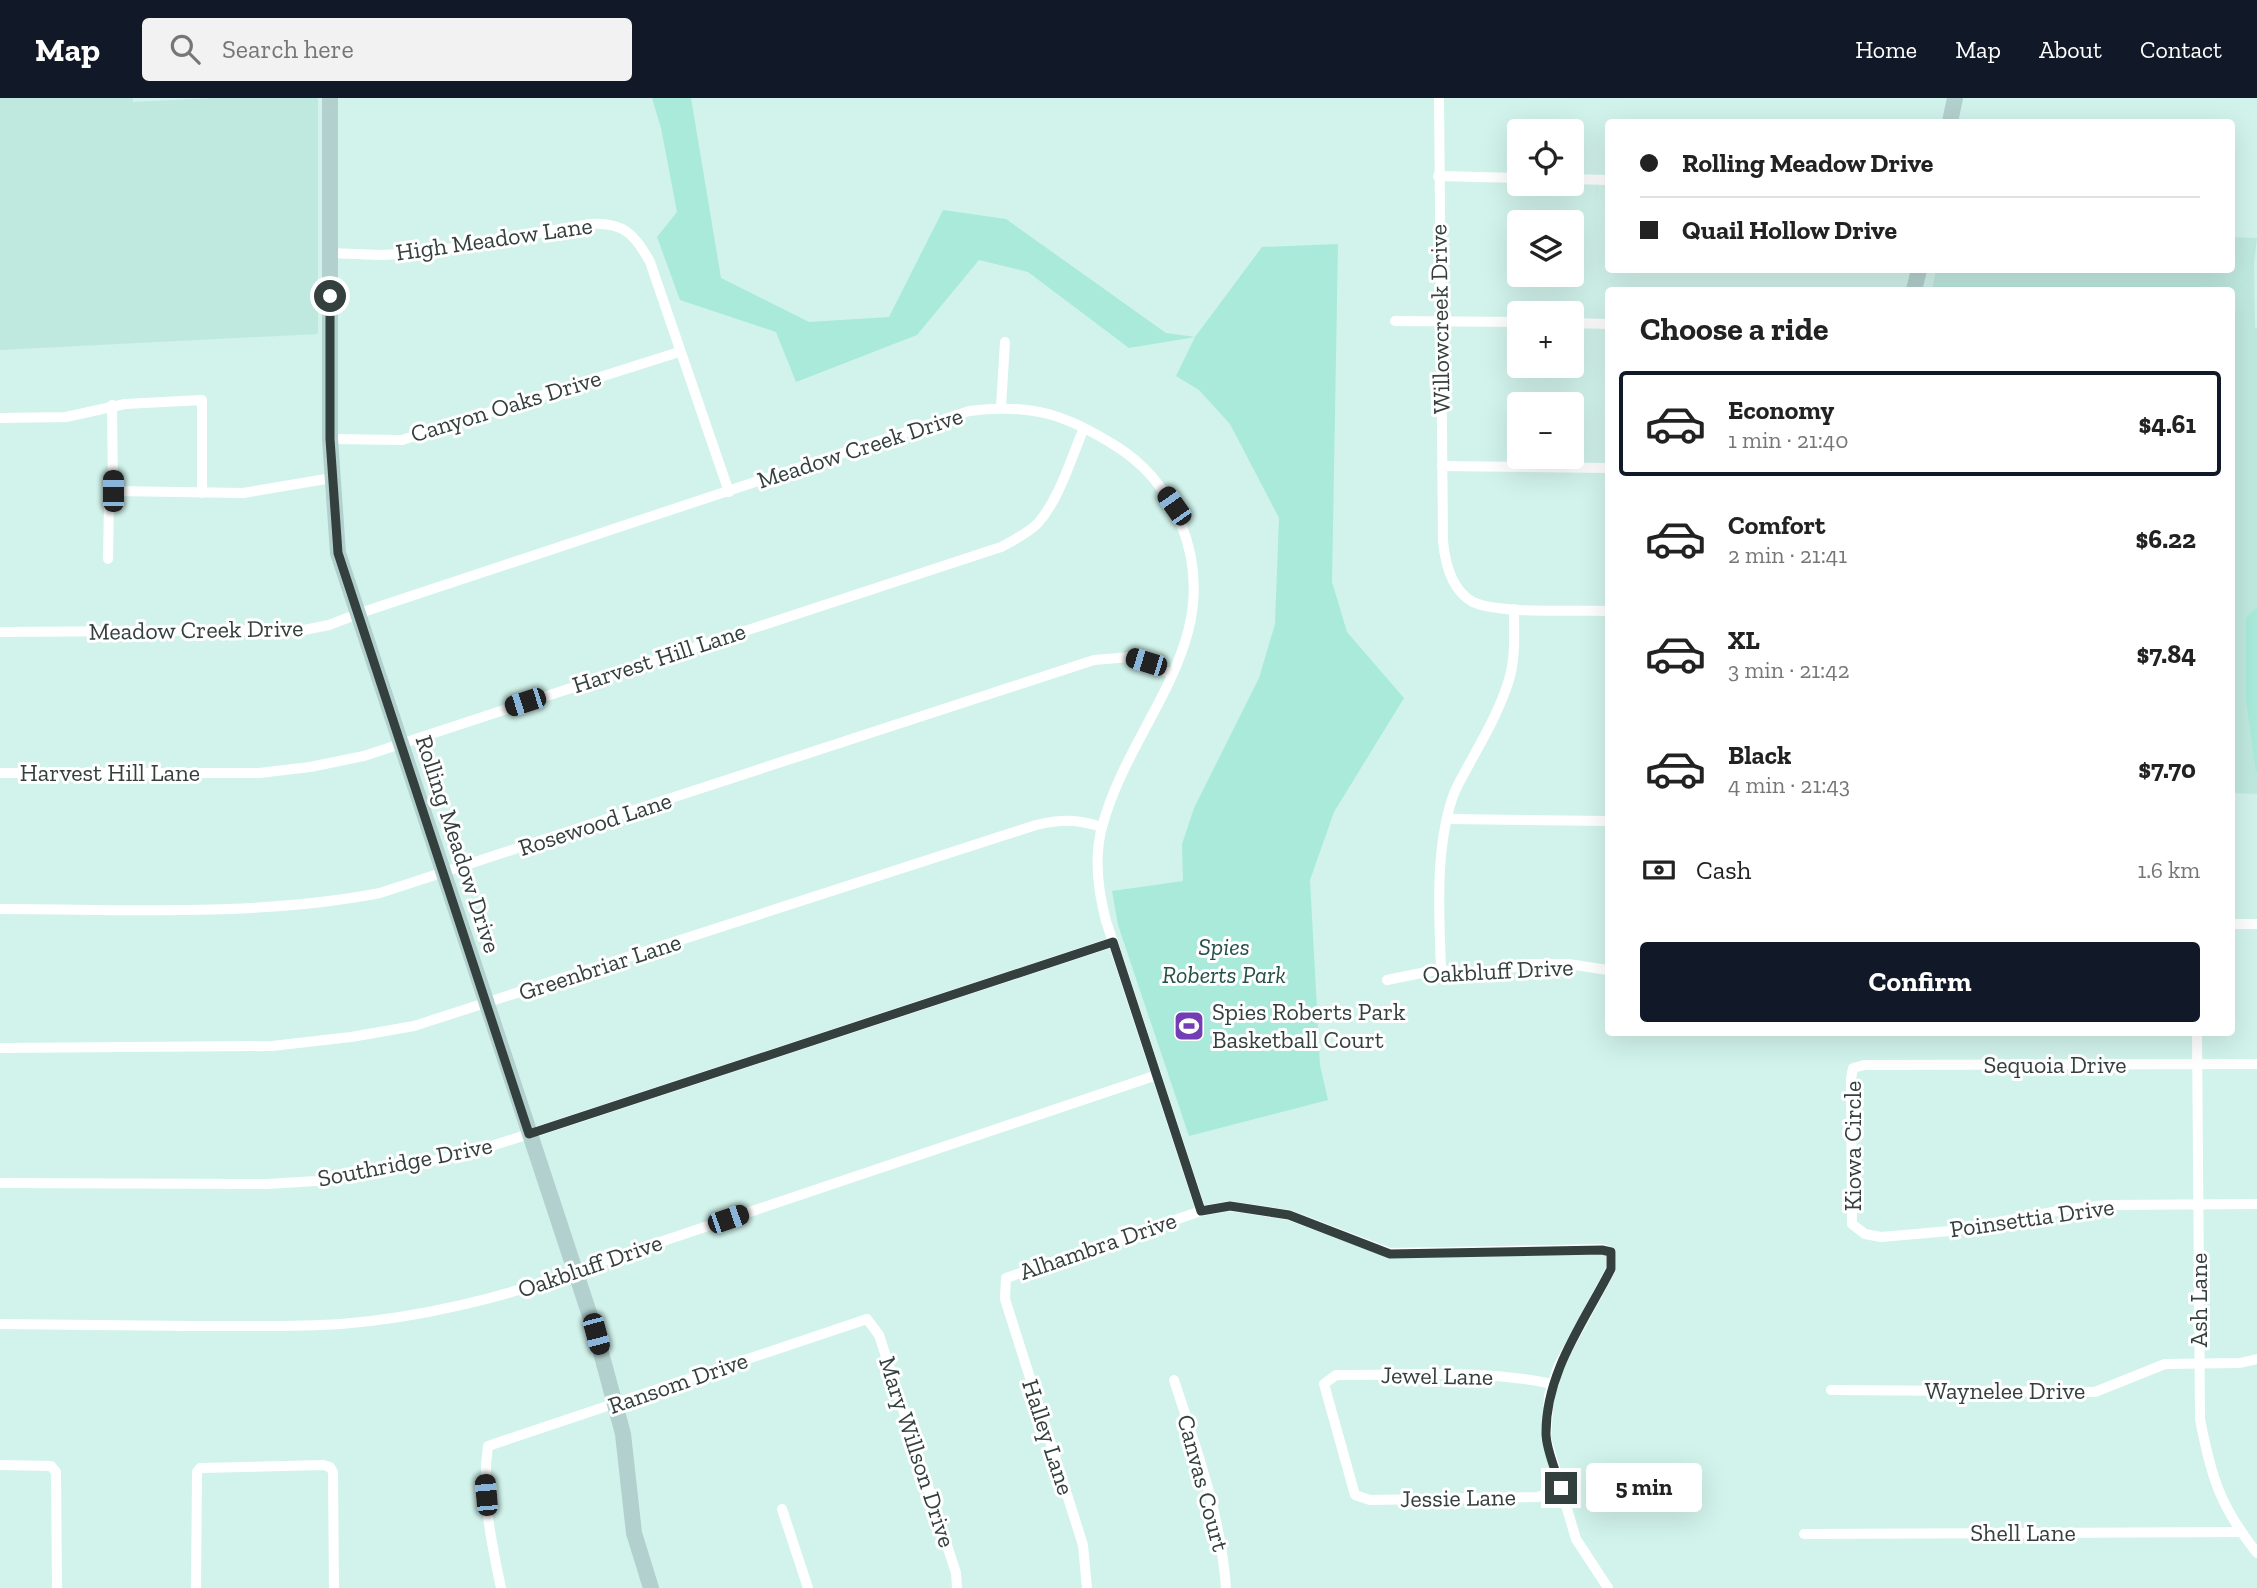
<!DOCTYPE html>
<meta charset="utf-8">
<style>
:root{--surface:#fff;--page:#f2f2f2;--text:#222;--muted:#767676;--line:#e0e0e0;--accent:#111827}
body{margin:0;font-family:"Zilla Slab",serif;background:var(--page);color:var(--text);height:100vh;display:flex;flex-direction:column;font-size:26px;white-space:nowrap}
*{box-sizing:border-box;margin:0}
p{font-size:23px;color:var(--muted)}
.icon{flex:none;width:38px;height:38px;fill:none;stroke:currentColor;stroke-width:2;stroke-linecap:round;stroke-linejoin:round}
.map{position:relative;flex:1;overflow:hidden}
.side{position:absolute;left:1605px;top:189px;width:630px;height:749px;display:flex;flex-direction:column;background:var(--surface);border-radius:7px;box-shadow:0 7px 28px #0002}
.side>*{flex:none}
.top-card{position:absolute;left:1605px;top:21px;width:630px;height:154px;border-radius:7px;box-shadow:0 7px 28px #0002;display:grid;align-content:center;height:154px;padding:0 35px;background:var(--surface)}
.controls{position:absolute;left:1507px;top:21px;display:grid;gap:14px}
.controls a{display:grid;place-items:center;width:77px;height:77px;border-radius:7px;background:var(--surface);box-shadow:0 7px 28px #0002;font-size:35px}
.end{position:absolute;width:32px;height:32px;margin:-16px;border:9px solid #33403d;background:#fff;box-shadow:0 0 0 4px #fff}
.from{border-radius:50%}
.bubble{position:absolute;height:49px;border-radius:7px;background:var(--surface);box-shadow:0 7px 28px #0002;font-size:23px;font-weight:800;line-height:49px;text-align:center}
.car{position:absolute;width:21px;height:42px;margin:-21px -10px;border-radius:9px;box-shadow:0 0 5px 2px #0007;background:linear-gradient(#222 24%,#8ab4d8 0 40%,#222 0 76%,#8ab4d8 0 86%,#222 0)}
.top-card b{display:flex;align-items:center;gap:24px;height:66px;font-size:26px}
.top-card b+b{border-top:2px solid var(--line)}
.top-card i{width:18px;height:18px;background:var(--text)}
ul{padding:0;list-style:none}
li{display:flex;align-items:center;gap:21px;height:105px;margin:0 14px 10px;padding:0 21px;border:4px solid transparent;border-radius:7px}
li div{flex:1}
li b{display:block;font-size:26px}
li em{font-style:normal;font-weight:800}
li.on{border-color:var(--accent)}
li>.icon{width:63px;height:63px;stroke-width:1.5}
h2{padding:0 35px;font-size:32px;line-height:84px}
.pay{display:flex;align-items:center;gap:18px;height:77px;padding:0 35px;font-size:26px}
.pay p{margin-inline-start:auto}
.primary-button{display:flex;gap:14px;margin-top:auto;padding:14px 35px}
.primary-button a{flex:1;height:80px;border-radius:7px;background:var(--accent);color:#fff;font-size:28px;font-weight:800;line-height:80px;text-align:center}
header{display:flex;align-items:center;gap:42px;box-sizing:border-box;height:98px;padding:0 35px;background:var(--accent);color:#fff}
header strong{font-size:33px}
nav{display:flex;gap:38px;margin-inline-start:auto;font-size:24px}
.search{width:490px;height:63px;background:var(--page);display:flex;align-items:center;gap:18px;box-sizing:border-box;padding:0 24px;border-radius:7px;color:var(--muted);font-size:26px}
.map>svg:first-child{display:block}
</style>
<header>
<strong>Map</strong>
<div class="search"><svg class="icon" aria-label="search" viewBox="0 0 24 24"><circle cx="10" cy="10" r="6"/><path d="M15 15l6 6"/></svg>Search here</div>
<nav><a>Home</a><a>Map</a><a>About</a><a>Contact</a></nav>
</header>
<div class="map">
<svg width="2257" height="1490" viewBox="0 0 2257 1490">
<rect width="100%" height="100%" fill="#d1f3eb"/>
<!-- built -->
<g fill="#bfe9df">
<path d="M0,0H133V4L212,0H318V236L0,252Z"/>
<path d="M2231,139L2257,140L2254,165L2255,230H2257V696L2231,695V192H1932L1936,172H2231Z"/>
</g>
<!-- green -->
<g fill="#a9eadb">
<path d="M652,0H691L721,180L809,224L889,219L943,112L1006,121L1166,235L1195,239L1262,149L1338,146L1332,484L1347,534L1404,600L1334,714L1310,782L1320,967L1328,1002L1189,1038L1118,827L1112,793L1183,783L1182,746L1194,710L1259,580L1275,526L1279,420L1230,326L1199,292L1176,278L1195,239L1129,250L1028,174L979,162L917,237L796,284L776,234L680,202L657,139L677,114L661,30Z"/>
<path d="M2257,509V674H2256L2246,602V520Z"/>
</g>
<g fill="none" stroke-linecap="round" stroke-linejoin="round">
<!-- street -->
<g stroke="#fff" stroke-width="10">
<path d="M1439,0L1443,443C1445,465 1451,492 1473,504C1497,516 1578,512 1608,513"/>
<path d="M1438,78L1519,80"/>
<path d="M1572,81L1608,82"/>
<path d="M330,155L380,157L424,155L590,126C623,124 635,136 650,164L729,394"/>
<path d="M1395,223L1519,224"/>
<path d="M1572,225L1608,226"/>
<path d="M1001,309L1005,244"/>
<path d="M0,320L66,319L125,306L202,302V395"/>
<path d="M330,341L402,342L679,254"/>
<path d="M1442,368L1608,370"/>
<path d="M113,393L243,395L332,380"/>
<path d="M108,461L109,405L113,393L112,307"/>
<path d="M0,534L304,532L329,527L360,515L969,313C1031,305 1066,316 1119,350C1148,369 1168,395 1181,426C1229,544 1130,623 1102,729C1094,759 1098,793 1106,823L1201,1113"/>
<path d="M0,675H259L310,669L364,658L1001,449C1014,442 1027,436 1038,425C1060,400 1071,360 1084,330"/>
<path d="M1447,721L1608,723"/>
<path d="M0,811C126,811 255,819 380,795L1094,562L1131,559L1172,576"/>
<path d="M2231,826H2257"/>
<path d="M1441,871C1439,816 1435,754 1452,701C1455,691 1461,681 1466,672C1481,644 1498,616 1508,585C1516,561 1514,536 1514,511"/>
<path d="M1387,882L1441,871L1455,876H1476L1531,866H1568L1608,872"/>
<path d="M2197,934L2200,1321C2211,1379 2220,1408 2257,1455"/>
<path d="M0,950L272,948L351,939L414,928L1036,727C1062,721 1076,721 1102,729"/>
<path d="M2257,966L1864,967L1853,970L1851,981L1852,1126L1865,1136L1881,1139L1950,1133L2068,1111L2108,1107L2257,1106"/>
<path d="M0,1085L267,1086L316,1083L404,1069L469,1055L529,1036L1113,844"/>
<path d="M0,1226C64,1227 128,1227 192,1228C242,1228 292,1229 341,1226C417,1220 504,1200 574,1173L1157,977"/>
<path d="M1174,1282C1196,1350 1221,1418 1226,1490"/>
<path d="M1553,1286C1482,1271 1408,1277 1336,1277L1324,1286L1355,1397L1370,1402L1538,1399L1561,1390"/>
<path d="M1831,1292L2095,1294L2165,1266L2240,1265L2257,1261"/>
<path d="M0,1367L51,1368L56,1374L57,1490"/>
<path d="M782,1411L808,1490"/>
<path d="M1804,1436L2241,1434"/>
<path d="M196,1490L197,1374L200,1370L323,1367L330,1369L333,1374L334,1490"/>
<path d="M501,1490C491,1443 481,1396 488,1348L867,1221L879,1237L956,1475L957,1490"/>
<path d="M1087,1490L1083,1447L1005,1201L1006,1180L1201,1113L1230,1108L1289,1117L1390,1155L1602,1151L1611,1154V1171L1558,1269L1549,1298L1546,1340L1576,1441L1608,1490"/>
</g>
<!-- secondary -->
<g stroke="#b2d0cd" stroke-width="16">
<path d="M330,0V341L338,455L596,1236L623,1336L634,1435L651,1490"/>
<path d="M1950,24L1955,0"/>
<path d="M1914,192L1919,172"/>
</g>
</g>
<g fill="none" stroke-linecap="round" stroke-linejoin="round">
<!-- route -->
<path stroke="#33403d" stroke-width="9" d="M330,198V341L338,455L529,1036L1113,844L1201,1113L1230,1108L1289,1117L1390,1156L1602,1152L1611,1154V1171C1584,1224 1545,1275 1546,1337C1547,1354 1556,1373 1561,1390"/>
</g>
<!-- icons -->
<defs>
<g id="stadium-square" transform="scale(1.575)"><rect x="-9" y="-9" width="18" height="18" rx="4" fill="#733eb5" stroke="#fff"/><path d="M0-5a6.5 5 0 1 0 0 10a6.5 5 0 1 0 0-10ZM-3.5-1.8h7v3.6h-7Z" fill="#fff"/></g>
</defs>
<g fill-rule="evenodd">
<use href="#stadium-square" x="1189" y="928"/>
</g>
<g text-anchor="middle" stroke-width="6" stroke-linejoin="round" paint-order="stroke">
<!-- street labels -->
<g font-size="24" fill="#33403d" stroke="#fff">
<text transform="translate(494 141) rotate(-8)" y="8">High Meadow Lane</text>
<text transform="translate(1440 221) rotate(-91)" y="8">Willowcreek Drive</text>
<text transform="translate(506 308) rotate(-17)" y="8">Canyon Oaks Drive</text>
<text transform="translate(860 350) rotate(-18)" y="8">Meadow Creek Drive</text>
<text transform="translate(196 532) rotate(-1)" y="8">Meadow Creek Drive</text>
<text transform="translate(659 560) rotate(-18)" y="8">Harvest Hill Lane</text>
<text x="110" y="683">Harvest Hill Lane</text>
<text transform="translate(595 726) rotate(-18)" y="8">Rosewood Lane</text>
<text transform="translate(458 746) rotate(72)" y="8">Rolling Meadow Drive</text>
<text transform="translate(600 869) rotate(-18)" y="8">Greenbriar Lane</text>
<text transform="translate(1498 873) rotate(-3)" y="8">Oakbluff Drive</text>
<text x="2055" y="975">Sequoia Drive</text>
<text transform="translate(1853 1048) rotate(-90)" y="8">Kiowa Circle</text>
<text transform="translate(405 1064) rotate(-11)" y="8">Southridge Drive</text>
<text transform="translate(2032 1120) rotate(-8)" y="8">Poinsettia Drive</text>
<text transform="translate(1098 1148) rotate(-19)" y="8">Alhambra Drive</text>
<text transform="translate(590 1168) rotate(-19)" y="8">Oakbluff Drive</text>
<text transform="translate(2199 1202) rotate(-90)" y="8">Ash Lane</text>
<text transform="translate(1437 1278) rotate(1)" y="8">Jewel Lane</text>
<text transform="translate(678 1285) rotate(-19)" y="8">Ransom Drive</text>
<text x="2005" y="1301">Waynelee Drive</text>
<text transform="translate(1048 1339) rotate(72)" y="8">Halley Lane</text>
<text transform="translate(917 1354) rotate(72)" y="8">Mary Willson Drive</text>
<text transform="translate(1203 1385) rotate(75)" y="8">Canvas Court</text>
<text transform="translate(1458 1400) rotate(-1)" y="8">Jessie Lane</text>
<text x="2023" y="1443">Shell Lane</text>
</g>
<!-- park labels -->
<g font-size="24" font-style="italic" fill="#255048" stroke="#fff">
<text x="1224" y="857">Spies<tspan x="1224" dy="28">Roberts Park</tspan></text>
</g>
<!-- poi labels -->
<g font-size="24" fill="#33403d" stroke="#fff" text-anchor="start">
<text x="1212" y="922">Spies Roberts Park<tspan x="1212" dy="28">Basketball Court</tspan></text>
</g>
</g>
</svg>
<div class="controls">
<a><svg class="icon" aria-label="locate" viewBox="0 0 24 24"><circle cx="12" cy="12" r="6"/><path d="M12 2v4M12 18v4M2 12h4M18 12h4"/></svg></a>
<a><svg class="icon" aria-label="layers" viewBox="0 0 24 24"><path d="M12 4l9 5-9 5-9-5zM3 14l9 5 9-5"/></svg></a>
<a>+</a>
<a>−</a>
</div>
<i class="end from" style="left:330px;top:198px"></i>
<i class="end" style="left:1561px;top:1390px"></i>
<div class="bubble" style="left:1586px;top:1365px;width:116px">5 min</div>
<i class="car" style="left:113px;top:393px;rotate:0deg"></i>
<i class="car" style="left:1174px;top:408px;rotate:325deg"></i>
<i class="car" style="left:1146px;top:564px;rotate:287deg"></i>
<i class="car" style="left:525px;top:604px;rotate:252deg"></i>
<i class="car" style="left:728px;top:1121px;rotate:71deg"></i>
<i class="car" style="left:596px;top:1236px;rotate:165deg"></i>
<i class="car" style="left:486px;top:1397px;rotate:355deg"></i>
<div class="top-card">
<b><i class="from"></i>Rolling Meadow Drive</b>
<b><i></i>Quail Hollow Drive</b>
</div>
<section class="side">
<h2>Choose a ride</h2>
<ul>
<li class="on"><svg class="icon" aria-label="car" viewBox="0 0 24 24"><path d="M5 17H2v-5l4-1 3-4h7l3 4 3 1v5h-3M9 17h6M6 11h13"/><circle cx="7" cy="17" r="2"/><circle cx="17" cy="17" r="2"/></svg><div><b>Economy</b><p>1 min · 21:40</p></div><em>$4.61</em></li>
<li><svg class="icon" aria-label="car" viewBox="0 0 24 24"><path d="M5 17H2v-5l4-1 3-4h7l3 4 3 1v5h-3M9 17h6M6 11h13"/><circle cx="7" cy="17" r="2"/><circle cx="17" cy="17" r="2"/></svg><div><b>Comfort</b><p>2 min · 21:41</p></div><em>$6.22</em></li>
<li><svg class="icon" aria-label="car" viewBox="0 0 24 24"><path d="M5 17H2v-5l4-1 3-4h7l3 4 3 1v5h-3M9 17h6M6 11h13"/><circle cx="7" cy="17" r="2"/><circle cx="17" cy="17" r="2"/></svg><div><b>XL</b><p>3 min · 21:42</p></div><em>$7.84</em></li>
<li><svg class="icon" aria-label="car" viewBox="0 0 24 24"><path d="M5 17H2v-5l4-1 3-4h7l3 4 3 1v5h-3M9 17h6M6 11h13"/><circle cx="7" cy="17" r="2"/><circle cx="17" cy="17" r="2"/></svg><div><b>Black</b><p>4 min · 21:43</p></div><em>$7.70</em></li>
</ul>
<div class="pay"><svg class="icon" aria-label="cash" viewBox="0 0 24 24"><path d="M3 7h18v10H3z"/><circle cx="12" cy="12" r="2"/></svg>Cash<p>1.6 km</p></div>
<div class="primary-button"><a>Confirm</a></div>
</section>
</div>
